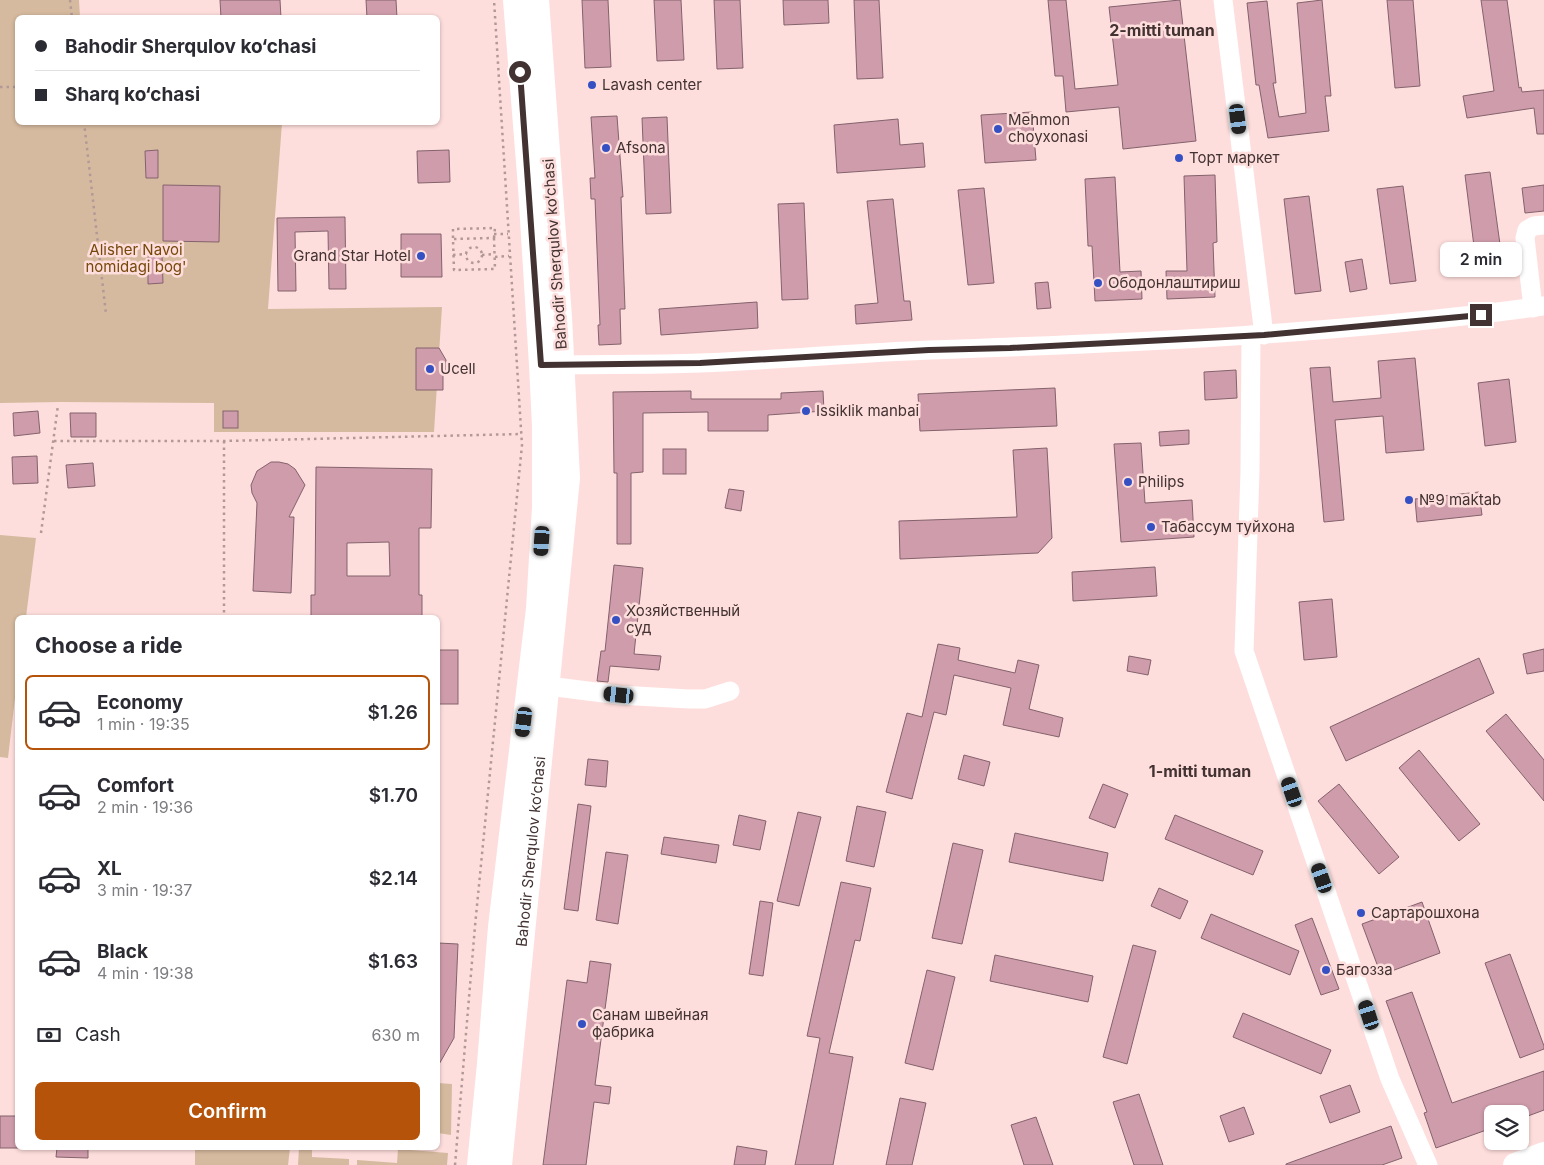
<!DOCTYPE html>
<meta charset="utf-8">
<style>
:root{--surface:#fff;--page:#f7f7f7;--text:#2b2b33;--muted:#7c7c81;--line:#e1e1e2;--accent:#b45309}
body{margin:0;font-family:Inter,sans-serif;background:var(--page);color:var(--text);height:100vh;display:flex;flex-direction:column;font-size:19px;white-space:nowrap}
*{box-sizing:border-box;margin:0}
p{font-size:16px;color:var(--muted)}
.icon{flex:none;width:28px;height:28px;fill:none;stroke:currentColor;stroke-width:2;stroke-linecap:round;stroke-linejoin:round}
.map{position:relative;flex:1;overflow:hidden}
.drawer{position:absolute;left:15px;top:615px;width:425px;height:535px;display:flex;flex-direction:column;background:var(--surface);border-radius:8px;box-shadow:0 1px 4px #0004}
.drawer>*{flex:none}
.guide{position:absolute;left:15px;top:15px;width:425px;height:110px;border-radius:8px;box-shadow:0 1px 4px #0004;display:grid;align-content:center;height:110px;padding:0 20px;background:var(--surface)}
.tools{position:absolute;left:1484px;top:1105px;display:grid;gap:10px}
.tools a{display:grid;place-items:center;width:45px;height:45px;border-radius:8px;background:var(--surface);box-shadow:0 1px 4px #0004;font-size:25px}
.end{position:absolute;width:22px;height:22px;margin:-11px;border:6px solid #423232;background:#fff;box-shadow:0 0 0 2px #fff}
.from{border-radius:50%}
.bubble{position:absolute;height:35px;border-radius:8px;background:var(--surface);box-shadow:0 1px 4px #0004;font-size:16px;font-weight:600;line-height:35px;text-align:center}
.car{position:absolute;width:15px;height:30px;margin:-15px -8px;border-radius:6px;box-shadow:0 0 4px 1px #0007;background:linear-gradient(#222 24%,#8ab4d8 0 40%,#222 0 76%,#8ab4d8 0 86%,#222 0)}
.guide b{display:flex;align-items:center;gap:18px;height:48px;font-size:19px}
.guide b+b{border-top:1px solid var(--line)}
.guide i{width:12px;height:12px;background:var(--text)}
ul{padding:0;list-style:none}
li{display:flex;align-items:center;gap:15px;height:75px;margin:0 10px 8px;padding:0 10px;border:2px solid transparent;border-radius:8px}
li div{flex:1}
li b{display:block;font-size:19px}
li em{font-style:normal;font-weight:600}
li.selected{border-color:var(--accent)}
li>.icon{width:45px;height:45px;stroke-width:1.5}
h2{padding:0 20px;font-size:22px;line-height:60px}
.pay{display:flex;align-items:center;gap:12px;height:55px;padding:0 20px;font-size:19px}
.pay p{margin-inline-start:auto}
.button{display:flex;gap:10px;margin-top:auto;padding:10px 20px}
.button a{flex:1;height:58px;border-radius:8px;background:var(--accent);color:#fff;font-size:20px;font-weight:600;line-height:58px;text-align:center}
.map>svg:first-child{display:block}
</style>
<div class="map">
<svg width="1544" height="1165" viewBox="0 0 1544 1165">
<rect width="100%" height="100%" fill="#fededc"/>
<!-- green -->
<g fill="#d6ba9f">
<path d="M0,0H79L80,17L18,18V122L282,123L268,309L442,307L434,432H214V403L61,402L0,403Z"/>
<path d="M0,535L36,538L26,617L18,618L17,681L8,758L0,757Z"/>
<path d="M438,1083L452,1084L451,1135L438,1133Z"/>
<path d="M195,1148H290L288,1165H195Z"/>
<path d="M299,1148H312V1157L349,1159V1165H298Z"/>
<path d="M398,1149L448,1153L447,1165H357V1160L397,1163Z"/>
</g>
<!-- building -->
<g fill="#cf9cac" stroke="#83626c" fill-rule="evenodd">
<path d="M220,0H280L281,18H221Z"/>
<path d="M366,0H396L397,18H367Z"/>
<path d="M582,0H608L611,67L585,68Z"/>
<path d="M654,0H681L684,60L657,61Z"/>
<path d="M714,0H740L743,68L717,69Z"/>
<path d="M783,0H828L829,23L784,25Z"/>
<path d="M854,0H879L883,78L857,79Z"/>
<path d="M1048,0H1066L1075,89L1118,85L1109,7L1180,0L1196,141L1123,149L1119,107L1066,112L1063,76H1055Z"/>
<path d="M1322,0L1331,96H1325L1329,131L1268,138L1259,85H1256L1247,3L1267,1L1276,83H1273L1279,117L1306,113L1297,3Z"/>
<path d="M1387,0H1413L1420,86L1395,88Z"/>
<path d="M1481,0H1507L1519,88L1521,87L1522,92L1544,90V134H1537L1534,108L1467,118L1463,96L1494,91Z"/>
<path d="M1032,112L1036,160L985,163L981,115Z"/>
<path d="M617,116L623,197H621L625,309H620L621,344L599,345L598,325H600L595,199H591L590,178H595L591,117Z"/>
<path d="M667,117L671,213L646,214L642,118Z"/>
<path d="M898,119L900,145L923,143L925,167L837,173L834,125Z"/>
<path d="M158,150V178H146L145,151Z"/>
<path d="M449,150L450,182L418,183L417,151Z"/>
<path d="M1490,172L1503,266L1477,270L1465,175Z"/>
<path d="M1215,175L1217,242L1213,243L1215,297L1167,299L1166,271H1187L1184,176Z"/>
<path d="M1115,177L1120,272L1141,271L1142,299L1095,301L1092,246H1088L1085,179Z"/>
<path d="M163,185L220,186L219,242L163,241Z"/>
<path d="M1544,185V211L1525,213L1522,188Z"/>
<path d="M1403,186L1416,281L1390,284L1377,189Z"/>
<path d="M984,188L994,283L968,285L958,190Z"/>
<path d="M1309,196L1321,291L1295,294L1284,199Z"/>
<path d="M893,199L904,301H910L912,320L856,324L855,305L878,303L867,201Z"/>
<path d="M804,203L808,299L782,300L778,204Z"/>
<path d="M345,217L346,289H329L328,231L295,232L296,291H278L277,218Z"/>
<path d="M401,234H441L442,277H401Z"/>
<path d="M162,256L163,283L148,284V257Z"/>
<path d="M1362,259L1367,289L1350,292L1345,262Z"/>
<path d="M1048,282L1051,308L1037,309L1035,283Z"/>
<path d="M757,302L758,328L661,335L659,309Z"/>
<path d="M416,348H439L446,360V374H443V390H416Z"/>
<path d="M1415,358L1424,450L1386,453L1383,416L1335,420L1344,520L1324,522L1310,368L1330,367L1333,402L1381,398L1378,361Z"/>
<path d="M1236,370L1237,398L1205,400L1204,372Z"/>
<path d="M1509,379L1516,442L1485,446L1478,383Z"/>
<path d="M1055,388L1057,426L920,431L918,394Z"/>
<path d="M691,391V399H781V393L823,391L824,411L768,415V431H708V412L643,413V472L631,473V544H617V473H614L613,392Z"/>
<path d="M38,411L40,433L14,436L13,413Z"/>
<rect x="223" y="411" width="15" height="17"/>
<path d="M70,413H96V437H71Z"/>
<path d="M1189,430V444L1160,446L1159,432Z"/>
<path d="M1141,443L1145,503L1192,500L1194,537L1121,542L1114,444Z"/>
<path d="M1047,448L1052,538L1038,553L900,559L899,521L1017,517L1013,450Z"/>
<rect x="663" y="449" width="23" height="25"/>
<path d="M37,456L38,483L13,484L12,457Z"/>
<path d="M271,462H279L288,464L295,469L305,485L289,517H294L291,593L253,591L257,503L252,493L251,485L257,471Z"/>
<path d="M93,463L95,486L68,488L66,465Z"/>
<path d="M316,467L432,469L431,528H419V595H422V618H311V595H315ZM389,542L390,576H347V543Z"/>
<path d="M729,489L744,491L741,511L725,508Z"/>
<path d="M1479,492L1482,515L1417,522L1415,499Z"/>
<path d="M614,565L643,568L634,654L661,656L659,670L610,666L608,682L597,681L601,651H605Z"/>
<path d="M1155,567L1157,596L1073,601L1072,572Z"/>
<path d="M1332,599L1337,657L1304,660L1299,602Z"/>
<path d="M938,644L960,648L958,660L1015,673L1018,660L1039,665L1029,709L1063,718L1059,737L1003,725L1011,688L954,675L946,715L934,712L912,799L886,792L907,713L922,717Z"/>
<path d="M1544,649V671L1527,674L1523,654Z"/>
<rect x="438" y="650" width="20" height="54"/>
<path d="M1129,656L1151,660L1148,675L1127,671Z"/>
<path d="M1479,658L1494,693L1346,761L1330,727Z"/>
<path d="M1506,714L1544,760V801L1486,731Z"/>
<path d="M1419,750L1480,824L1459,841L1399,768Z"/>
<path d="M964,755L990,762L984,786L958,779Z"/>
<path d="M588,759L608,761L606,787L585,785Z"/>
<path d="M1103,784L1128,794L1115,828L1089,818Z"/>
<path d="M1339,784L1399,857L1379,874L1318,801Z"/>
<path d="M578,804L591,806L578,911L564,909Z"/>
<path d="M857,806L886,812L874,867L846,861Z"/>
<path d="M798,812L821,817L799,906L777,901Z"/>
<path d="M739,815L766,821L760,850L733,845Z"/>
<path d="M1175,815L1263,851L1253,875L1165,839Z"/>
<path d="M1015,833L1108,853L1103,881L1009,862Z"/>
<path d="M664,837L719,845L716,863L661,854Z"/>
<path d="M953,843L983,850L962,944L932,938Z"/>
<path d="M606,852L628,855L618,924L596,920Z"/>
<path d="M841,882L871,888L860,941L855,940L829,1053L853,1057L833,1165H795L820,1038L807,1036Z"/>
<path d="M1159,888L1188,901L1180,919L1151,906Z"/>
<path d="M760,901L773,903L763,976L749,974Z"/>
<path d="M1422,902L1440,953L1381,975L1362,924Z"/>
<path d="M1211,914L1299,951L1290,975L1201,938Z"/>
<path d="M1312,918L1339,989L1321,995L1295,925Z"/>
<path d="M438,943L458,944L454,1038L438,1066Z"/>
<path d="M1133,945L1156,951L1127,1064L1103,1057Z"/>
<path d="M1510,954L1544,1046V1049L1520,1058L1485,963Z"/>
<path d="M995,955L1093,976L1088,1002L990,981Z"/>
<path d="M590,961L611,964L595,1085L611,1087L609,1104L594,1102L586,1165H543L567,980L587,983Z"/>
<path d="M927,970L955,977L933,1070L905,1063Z"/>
<path d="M1412,992L1452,1103L1544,1071V1110L1520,1119V1114H1492V1128L1436,1148L1424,1113L1427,1112L1386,1001Z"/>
<path d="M1243,1013L1331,1050L1321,1074L1233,1037Z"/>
<path d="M1350,1085L1360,1112L1330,1123L1320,1096Z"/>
<path d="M1139,1094L1163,1165H1134L1113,1102Z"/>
<path d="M900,1098L926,1103L912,1165H886Z"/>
<path d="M1244,1107L1254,1134L1229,1142L1220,1116Z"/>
<rect x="0" y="1116" width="18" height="32"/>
<path d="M1036,1117L1053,1165H1024L1011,1125Z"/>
<path d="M1391,1126L1402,1158L1382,1165H1286V1164Z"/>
<path d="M737,1146L767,1151L765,1165H734Z"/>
<path d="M57,1148H88V1158L56,1157Z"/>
</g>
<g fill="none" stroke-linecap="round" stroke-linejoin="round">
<!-- path -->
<g stroke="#b29997" stroke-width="2.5" stroke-dasharray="2.5 4" stroke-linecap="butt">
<path d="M70,0L72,18"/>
<path d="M0,87H18"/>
<path d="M84,122L106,314"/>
<path d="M494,234H508"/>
<path d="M453,238V229L495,228L494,238"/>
<path d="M494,238L495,269L454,270L453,239Z"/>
<circle cx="474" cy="255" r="8"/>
<path d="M453,255L467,254"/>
<path d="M482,255L495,254"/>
<path d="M495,257L509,256"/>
<path d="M54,441H224L521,434"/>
<path d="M224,441V618"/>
<path d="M41,533L58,405"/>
<path d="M455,1165L475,926L522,445L494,0"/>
</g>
<!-- minor -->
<g stroke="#fff" stroke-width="19">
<path d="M1223,0L1264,335"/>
<path d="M1533,308L1525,238L1527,230L1534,226L1544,225"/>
<path d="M1251,335L1250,472L1244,651L1390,1079L1428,1165"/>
<path d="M550,365C600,364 650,365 700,363C777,360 853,353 930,350C1135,343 1341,334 1544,306"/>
<path d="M548,686L619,695L689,699H705L730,691"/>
</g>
<!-- major -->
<g stroke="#fff" stroke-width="24">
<path d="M479,1165L489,1064L500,927L538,609L544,507V426L541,365L530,187L515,0"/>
<path id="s1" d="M500,1165L568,478L560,317L537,0"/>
<path d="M1515,1165L1544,1154"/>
</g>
</g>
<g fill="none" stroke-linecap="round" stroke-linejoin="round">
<!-- route -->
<path stroke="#423232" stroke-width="6" d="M520,72L541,365L700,363L929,350L1010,348L1264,335L1481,315"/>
</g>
<!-- markers -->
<g fill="#3550c2" stroke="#fededc" stroke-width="2">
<circle cx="592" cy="85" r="5"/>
<circle cx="998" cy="129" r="5"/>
<circle cx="606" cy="148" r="5"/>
<circle cx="1179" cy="158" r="5"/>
<circle cx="421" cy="256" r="5"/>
<circle cx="1098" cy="283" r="5"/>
<circle cx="430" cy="369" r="5"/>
<circle cx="806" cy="411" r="5"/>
<circle cx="1128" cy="482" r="5"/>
<circle cx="1409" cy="500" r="5"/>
<circle cx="1151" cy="527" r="5"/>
<circle cx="616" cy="620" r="5"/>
<circle cx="1361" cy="913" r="5"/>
<circle cx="1326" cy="970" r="5"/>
<circle cx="582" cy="1024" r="5"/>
</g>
<g text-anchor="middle" stroke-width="5" stroke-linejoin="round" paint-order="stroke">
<!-- poi labels -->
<g font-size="15" fill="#423232" stroke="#fededc" text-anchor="start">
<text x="602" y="90">Lavash center</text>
<text x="1008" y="125">Mehmon<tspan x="1008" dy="17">choyxonasi</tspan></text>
<text x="616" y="153">Afsona</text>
<text x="1189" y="163">Торт маркет</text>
<text x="411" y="261" text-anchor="end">Grand Star Hotel</text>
<text x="1108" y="288">Ободонлаштириш</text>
<text x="440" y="374">Ucell</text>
<text x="816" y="416">Issiklik manbai</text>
<text x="1138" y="487">Philips</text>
<text x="1419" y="505">№9 maktab</text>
<text x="1161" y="532">Табассум туйхона</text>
<text x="626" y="616">Хозяйственный<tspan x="626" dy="17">суд</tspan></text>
<text x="1371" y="918">Сартарошхона</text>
<text x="1336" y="975">Багозза</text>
<text x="592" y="1020">Санам швейная<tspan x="592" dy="17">фабрика</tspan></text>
</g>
<!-- park labels -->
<g font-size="15" fill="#77480b" stroke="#fededc">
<text x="136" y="255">Alisher Navoi<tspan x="136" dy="17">nomidagi bog'</tspan></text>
</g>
<!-- street labels -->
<g font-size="15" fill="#423232" stroke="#fededc">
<text transform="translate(555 254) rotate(-94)" y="5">Bahodir Sherqulov ko‘chasi</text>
<text dy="5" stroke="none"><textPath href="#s1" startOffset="315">Bahodir Sherqulov ko‘chasi</textPath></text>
</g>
<!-- neighbourhood labels -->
<g font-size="16" font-weight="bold" fill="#423232" stroke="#fededc">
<text x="1162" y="36">2-mitti tuman</text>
<text x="1200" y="777">1-mitti tuman</text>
</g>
</g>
</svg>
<div class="tools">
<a><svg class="icon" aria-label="layers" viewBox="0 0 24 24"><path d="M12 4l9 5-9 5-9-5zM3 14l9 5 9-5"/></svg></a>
</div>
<i class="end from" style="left:520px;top:72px"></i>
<i class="end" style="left:1481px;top:315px"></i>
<div class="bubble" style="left:1440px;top:242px;width:82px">2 min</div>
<i class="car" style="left:1238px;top:119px;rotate:173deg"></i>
<i class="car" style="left:542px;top:541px;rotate:184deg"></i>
<i class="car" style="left:619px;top:695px;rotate:276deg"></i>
<i class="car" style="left:524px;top:722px;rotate:187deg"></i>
<i class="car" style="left:1292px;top:792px;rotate:341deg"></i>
<i class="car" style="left:1322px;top:878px;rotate:341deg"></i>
<i class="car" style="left:1369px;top:1015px;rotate:342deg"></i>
<div class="guide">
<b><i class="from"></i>Bahodir Sherqulov ko‘chasi</b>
<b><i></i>Sharq ko‘chasi</b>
</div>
<section class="drawer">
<h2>Choose a ride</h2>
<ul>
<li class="selected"><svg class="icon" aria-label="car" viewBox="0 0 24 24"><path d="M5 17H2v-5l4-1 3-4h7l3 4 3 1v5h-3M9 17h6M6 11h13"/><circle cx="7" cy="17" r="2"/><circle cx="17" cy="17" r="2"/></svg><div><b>Economy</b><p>1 min · 19:35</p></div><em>$1.26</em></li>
<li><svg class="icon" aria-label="car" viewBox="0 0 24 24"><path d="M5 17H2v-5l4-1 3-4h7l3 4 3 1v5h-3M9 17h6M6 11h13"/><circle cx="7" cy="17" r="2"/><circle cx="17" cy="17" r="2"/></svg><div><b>Comfort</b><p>2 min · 19:36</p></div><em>$1.70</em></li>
<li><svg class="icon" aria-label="car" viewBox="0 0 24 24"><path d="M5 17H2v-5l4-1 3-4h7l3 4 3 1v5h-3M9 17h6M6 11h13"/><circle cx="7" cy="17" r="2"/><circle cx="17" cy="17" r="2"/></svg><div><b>XL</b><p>3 min · 19:37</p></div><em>$2.14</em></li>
<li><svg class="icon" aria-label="car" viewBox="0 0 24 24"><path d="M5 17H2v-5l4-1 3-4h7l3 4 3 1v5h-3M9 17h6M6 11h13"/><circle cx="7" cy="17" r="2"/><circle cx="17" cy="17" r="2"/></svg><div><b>Black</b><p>4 min · 19:38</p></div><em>$1.63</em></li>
</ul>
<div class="pay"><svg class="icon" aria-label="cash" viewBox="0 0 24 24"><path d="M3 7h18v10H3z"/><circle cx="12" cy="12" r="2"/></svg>Cash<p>630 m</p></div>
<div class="button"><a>Confirm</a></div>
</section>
</div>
